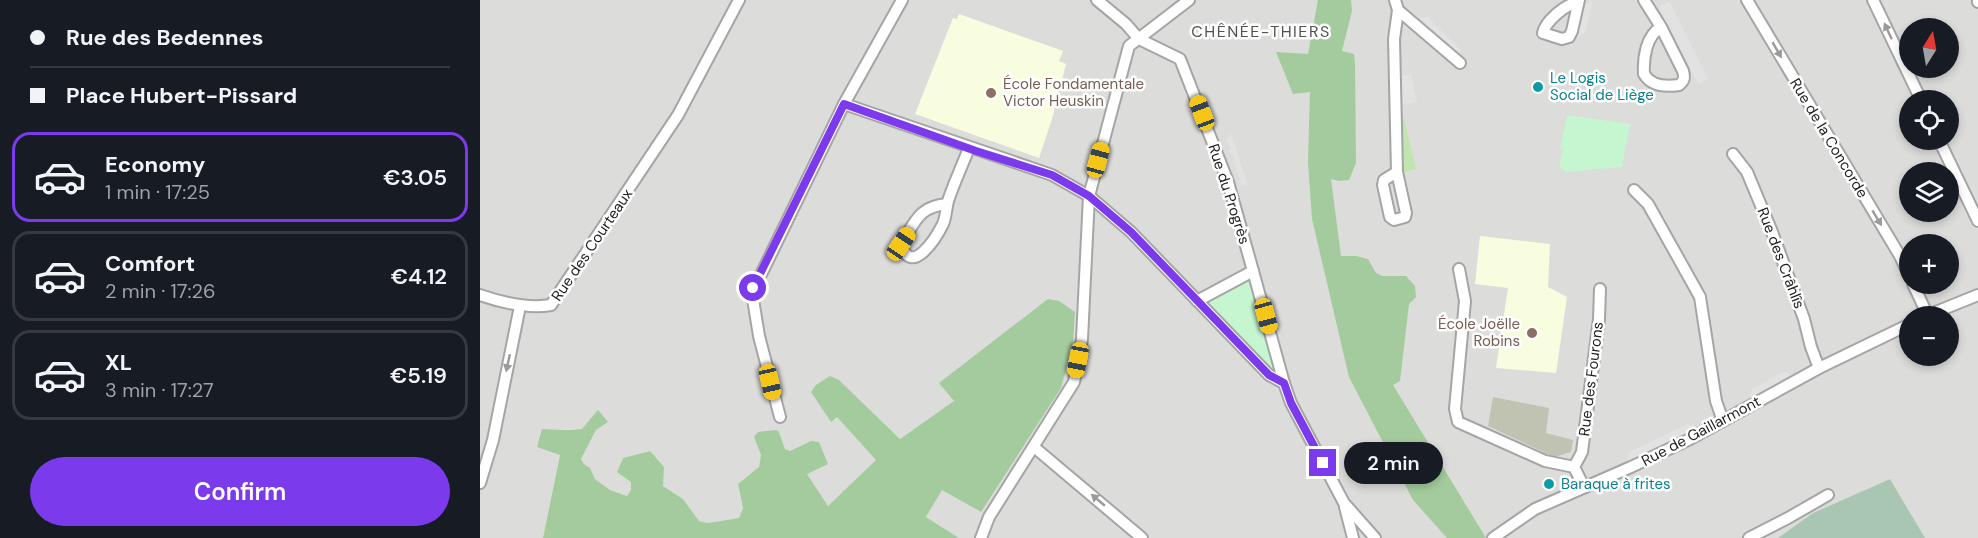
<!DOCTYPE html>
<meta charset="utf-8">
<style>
:root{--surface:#171b24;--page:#20242c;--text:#f1f3f6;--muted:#9ea1a6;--line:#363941;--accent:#7c3aed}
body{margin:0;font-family:"DM Sans",sans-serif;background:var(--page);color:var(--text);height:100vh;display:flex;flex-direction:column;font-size:22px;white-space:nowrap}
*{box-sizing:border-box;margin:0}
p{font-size:20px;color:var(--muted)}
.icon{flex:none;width:33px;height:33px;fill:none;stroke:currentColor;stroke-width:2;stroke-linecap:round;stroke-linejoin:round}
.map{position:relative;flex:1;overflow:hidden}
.panel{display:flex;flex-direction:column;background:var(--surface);width:480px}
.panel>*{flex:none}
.top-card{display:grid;align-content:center;height:132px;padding:0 30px;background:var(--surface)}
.needle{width:39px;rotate:11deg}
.tools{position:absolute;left:1419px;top:18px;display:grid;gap:12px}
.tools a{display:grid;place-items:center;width:60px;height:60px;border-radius:50%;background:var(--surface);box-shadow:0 3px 9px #0003;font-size:30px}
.end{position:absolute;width:27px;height:27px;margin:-14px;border:8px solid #7c3aed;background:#fff;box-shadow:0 0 0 3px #fff}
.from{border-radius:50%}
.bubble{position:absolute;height:42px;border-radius:21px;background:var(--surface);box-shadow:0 3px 9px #0003;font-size:20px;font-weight:600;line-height:42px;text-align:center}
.car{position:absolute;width:18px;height:36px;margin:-18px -9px;border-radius:8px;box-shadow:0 0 4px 2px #0007;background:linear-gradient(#f5c518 24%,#345 0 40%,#f5c518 0 76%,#345 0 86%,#f5c518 0)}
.top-card b{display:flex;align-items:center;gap:21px;height:57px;font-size:22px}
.top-card b+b{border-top:2px solid var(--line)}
.top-card i{width:15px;height:15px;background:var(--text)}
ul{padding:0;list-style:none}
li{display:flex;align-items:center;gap:18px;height:90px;margin:0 12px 9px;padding:0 18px;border:3px solid var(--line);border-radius:18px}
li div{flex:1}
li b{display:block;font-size:22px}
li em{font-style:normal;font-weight:600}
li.on{border-color:var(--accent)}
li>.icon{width:54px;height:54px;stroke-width:1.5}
.cta{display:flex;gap:12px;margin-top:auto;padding:12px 30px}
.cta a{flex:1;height:69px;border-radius:36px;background:var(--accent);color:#fff;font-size:24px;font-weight:600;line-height:69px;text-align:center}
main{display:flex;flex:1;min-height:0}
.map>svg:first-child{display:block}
</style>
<main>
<section class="panel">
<div class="top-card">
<b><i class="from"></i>Rue des Bedennes</b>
<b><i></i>Place Hubert-Pissard</b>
</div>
<ul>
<li class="on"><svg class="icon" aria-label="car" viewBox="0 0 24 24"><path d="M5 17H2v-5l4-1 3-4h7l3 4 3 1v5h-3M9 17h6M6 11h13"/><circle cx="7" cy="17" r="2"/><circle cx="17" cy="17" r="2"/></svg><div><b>Economy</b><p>1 min · 17:25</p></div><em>€3.05</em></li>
<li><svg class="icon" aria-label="car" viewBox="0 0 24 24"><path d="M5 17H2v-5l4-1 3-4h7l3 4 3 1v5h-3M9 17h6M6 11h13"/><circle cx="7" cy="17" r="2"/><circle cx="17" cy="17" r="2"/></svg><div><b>Comfort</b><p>2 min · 17:26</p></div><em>€4.12</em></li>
<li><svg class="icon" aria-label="car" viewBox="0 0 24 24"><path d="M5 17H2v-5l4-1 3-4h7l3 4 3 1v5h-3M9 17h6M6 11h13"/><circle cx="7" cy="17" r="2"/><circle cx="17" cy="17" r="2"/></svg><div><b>XL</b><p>3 min · 17:27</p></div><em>€5.19</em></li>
</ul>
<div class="cta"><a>Confirm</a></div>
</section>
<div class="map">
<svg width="1498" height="538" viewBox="0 0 1498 538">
<rect width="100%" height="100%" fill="#efede5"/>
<!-- residential -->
<path fill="#dcdcdb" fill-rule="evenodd" d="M0,0H1498V538H1445L1410,479L1333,513L1298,538H479L446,517L462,489L500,512L581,388L459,382L475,401L420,439L359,380L351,422L357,417L397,460L348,506L327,474L331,441L310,451L305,449L299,432L274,437L281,455L279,467L258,484L263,508L259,518L228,523L219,521L203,499L183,486L170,451L143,458L137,471L151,482V490L147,496L130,490L115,479L110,468L104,464L101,459L116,430L63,429L80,454L63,538H0ZM1430,28H1468V68H1430ZM1430,100H1468V140H1430ZM1430,172H1468V212H1430ZM1430,244H1468V284H1430ZM1430,316H1468V356H1430Z"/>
<!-- education -->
<g fill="#f9fde0">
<path d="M479,14L583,51L579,61L586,64L572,119L559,158L435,114L473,18L477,19Z"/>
<path d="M1000,236L1070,244L1068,287L1087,297L1076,373L1016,368L1028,288L995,284Z"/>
</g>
<!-- construction -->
<path fill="#c0c3b1" d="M1013,397L1069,408L1066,433L1093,440L1091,452L1074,457L1008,426Z"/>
<!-- grass -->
<path fill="#c2e5af" d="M921,107L936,169L922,173L919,110Z"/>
<!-- forest -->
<g fill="#a4cb9d">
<path d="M838,0H871L872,11L862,51L874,54L875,64L876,163L869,180L859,181L851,179L861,256H876L888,259L896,273L902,276H926L935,286L936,297L929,304L920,381L913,385L1006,538H967L933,500L869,377L832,219L828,162L830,92L813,94L796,52L828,54Z"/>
<path d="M568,299L579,301L595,312L593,343L581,388L501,512L462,490L446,517L479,538H63L80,455L57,447L62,429L89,430L102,429L118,410L128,422L116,430L101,459L104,464L110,468L115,479L130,490L147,496L151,490V482L137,472L143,458L170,451L184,467L183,486L203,499L219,521L228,523L259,518L263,508L258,484L279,467L281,455L274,437L278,432L296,430L299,432L305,449L310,451L331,441L339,442L348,464L327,474L348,506L396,460L357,417L351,422L331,392L336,385L350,376L359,380L420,439L474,401L459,383Z"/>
</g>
<!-- cemetery -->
<path fill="#a8c6b1" d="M1410,479L1445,538H1298L1333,513Z"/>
<!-- park -->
<g fill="#c5f6d0">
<path d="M1087,115L1150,124L1142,167L1086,172L1079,166L1083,150L1080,148Z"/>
<path d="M766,280L769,282L793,364V367L790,368L727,304V299Z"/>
</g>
<!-- parking -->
<g fill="#e2e2e2">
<path d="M1113,0L1105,33L1093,41L1100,8Z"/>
<path d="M1189,1L1228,79L1218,84L1179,7Z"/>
<path d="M948,17L981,50L977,55L940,18Z"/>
<path d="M918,74L921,76L931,74L937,102L922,105L919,103Z"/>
<path d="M751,133L768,186L760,185L759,182L761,178L758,176L759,174L756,172L757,169L755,166L756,163L753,161L754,158L749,151L751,148L746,141Z"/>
<path d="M1303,372L1315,375L1268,401L1272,389Z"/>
<path d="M1208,424L1220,428L1146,464L1149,452Z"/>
</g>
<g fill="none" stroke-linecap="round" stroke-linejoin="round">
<!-- minor casing -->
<g stroke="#a5a5a5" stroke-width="14">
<g id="minor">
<path d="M617,0L646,24L659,39L700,59L748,182L773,271"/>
<path d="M915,0L918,10L914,39L917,172L926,213L925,217L914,220L910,217L903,185L904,180L917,172"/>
<path d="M1164,0L1181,27L1203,71C1205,78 1204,81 1199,85C1186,87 1171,86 1164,74C1163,58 1166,36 1181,27"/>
<path d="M1267,0L1420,256L1430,277"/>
<path d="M1393,0L1441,100"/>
<path d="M1498,0V2"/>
<path d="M1098,3C1086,3 1065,22 1063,33L1082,39L1089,37L1092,31L1099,0"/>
<path d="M918,10L980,63"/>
<path d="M364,104L572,175L609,196L651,232L789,375L804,383L773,271L717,301"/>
<path d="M1459,140L1498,221"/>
<path d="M1253,154L1267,172L1292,232L1324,319L1331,347L1339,368"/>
<path d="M1154,190L1168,204L1220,297L1236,401L1243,421"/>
<path d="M467,204C438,207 436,221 421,244C431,278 456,238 463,224C466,217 466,209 468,201C474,183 482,166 489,148"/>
<path d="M979,269L985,301L975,409L978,422L1065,461L1094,467L1104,487"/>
<path d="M1433,284L1448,316"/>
<path d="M0,295C23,303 47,309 71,305L198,115L259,0"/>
<path d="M1446,316L1498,295"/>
<path d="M804,383L811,403L864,503L895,538"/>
<path d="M300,417L279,336L272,293L364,104L422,0"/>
<path d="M554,447L662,538"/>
<path d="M1094,467L1102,452L1119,319L1120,289"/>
<path d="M0,483L13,440L40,306"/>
<path d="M865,507L873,538"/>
<path d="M501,538L509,517L594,382L602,339L609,196L649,46L709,0"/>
<path d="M1013,538L1055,509L1151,467L1208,440L1339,368L1430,324"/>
<path d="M1269,538L1308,518L1348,495"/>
</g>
</g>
<!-- minor -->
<use href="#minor" stroke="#fff" stroke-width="10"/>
</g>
<!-- one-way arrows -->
<defs><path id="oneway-solid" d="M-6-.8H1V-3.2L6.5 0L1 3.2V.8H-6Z" transform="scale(1.5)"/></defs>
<g fill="#9a9a9a">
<use href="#oneway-solid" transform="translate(1408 31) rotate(-115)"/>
<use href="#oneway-solid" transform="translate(1297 50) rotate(60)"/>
<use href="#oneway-solid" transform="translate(1397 218) rotate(59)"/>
<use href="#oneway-solid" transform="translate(28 363) rotate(102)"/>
<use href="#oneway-solid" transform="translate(618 500) rotate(-140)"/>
</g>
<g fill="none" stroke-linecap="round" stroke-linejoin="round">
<!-- route -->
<path stroke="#7c3aed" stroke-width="8" d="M273,288L364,104L496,151L572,175L609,196L651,232L789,375L804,383L811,403L843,463"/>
</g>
<!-- markers -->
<g fill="#0f9aa8" stroke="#fff" stroke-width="2">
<circle cx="1058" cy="87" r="6"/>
<circle cx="1069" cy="484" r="6"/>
</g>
<g fill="#8d6e63" stroke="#fff" stroke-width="2">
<circle cx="511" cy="93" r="6"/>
<circle cx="1052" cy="333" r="6"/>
</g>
<g text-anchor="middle" stroke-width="5" stroke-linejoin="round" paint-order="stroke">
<!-- culture labels -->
<g font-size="15" fill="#0d838f" stroke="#fff" text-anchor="start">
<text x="1070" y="83">Le Logis<tspan x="1070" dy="17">Social de Liège</tspan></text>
<text x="1081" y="489">Baraque à frites</text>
</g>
<!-- education labels -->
<g font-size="15" fill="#785e54" stroke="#fff" text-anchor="start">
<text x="523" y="89">École Fondamentale<tspan x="523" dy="17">Victor Heuskin</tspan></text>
<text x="1040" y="329" text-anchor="end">École Joëlle<tspan x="1040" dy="17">Robins</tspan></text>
</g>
<!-- street labels -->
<g font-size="15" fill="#1e1e1e" stroke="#fff">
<text transform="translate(1349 138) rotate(59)" y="5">Rue de la Concorde</text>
<text transform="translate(749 194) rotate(72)" y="5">Rue du Progrès</text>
<text transform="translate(112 245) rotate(-56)" y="5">Rue des Courteaux</text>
<text transform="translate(1301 258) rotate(69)" y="5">Rue des Crâhlîs</text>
<text transform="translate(1111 379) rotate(-83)" y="5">Rue des Fourons</text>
<text transform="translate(1221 431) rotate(-28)" y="5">Rue de Gaillarmont</text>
</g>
<!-- neighbourhood labels -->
<g font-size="16" letter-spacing="1.5" fill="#515151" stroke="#fff">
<text x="781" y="37">CHÊNÉE-THIERS</text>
</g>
</g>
</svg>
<div class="tools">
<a><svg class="needle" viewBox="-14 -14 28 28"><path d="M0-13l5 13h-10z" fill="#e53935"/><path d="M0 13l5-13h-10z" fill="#9ea1a6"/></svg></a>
<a><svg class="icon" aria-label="locate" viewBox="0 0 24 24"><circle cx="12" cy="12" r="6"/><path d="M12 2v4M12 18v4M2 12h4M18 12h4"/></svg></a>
<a><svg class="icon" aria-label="layers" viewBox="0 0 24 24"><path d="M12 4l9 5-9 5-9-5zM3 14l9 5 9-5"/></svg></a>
<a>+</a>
<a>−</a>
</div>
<i class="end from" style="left:273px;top:288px"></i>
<i class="end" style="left:843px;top:463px"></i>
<div class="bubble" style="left:864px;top:442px;width:99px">2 min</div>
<i class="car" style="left:722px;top:113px;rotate:339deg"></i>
<i class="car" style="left:618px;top:160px;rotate:15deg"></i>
<i class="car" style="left:421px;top:244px;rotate:34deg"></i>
<i class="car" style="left:786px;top:316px;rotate:165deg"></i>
<i class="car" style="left:598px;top:360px;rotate:191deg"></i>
<i class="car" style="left:290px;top:382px;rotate:167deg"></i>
</div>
</main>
